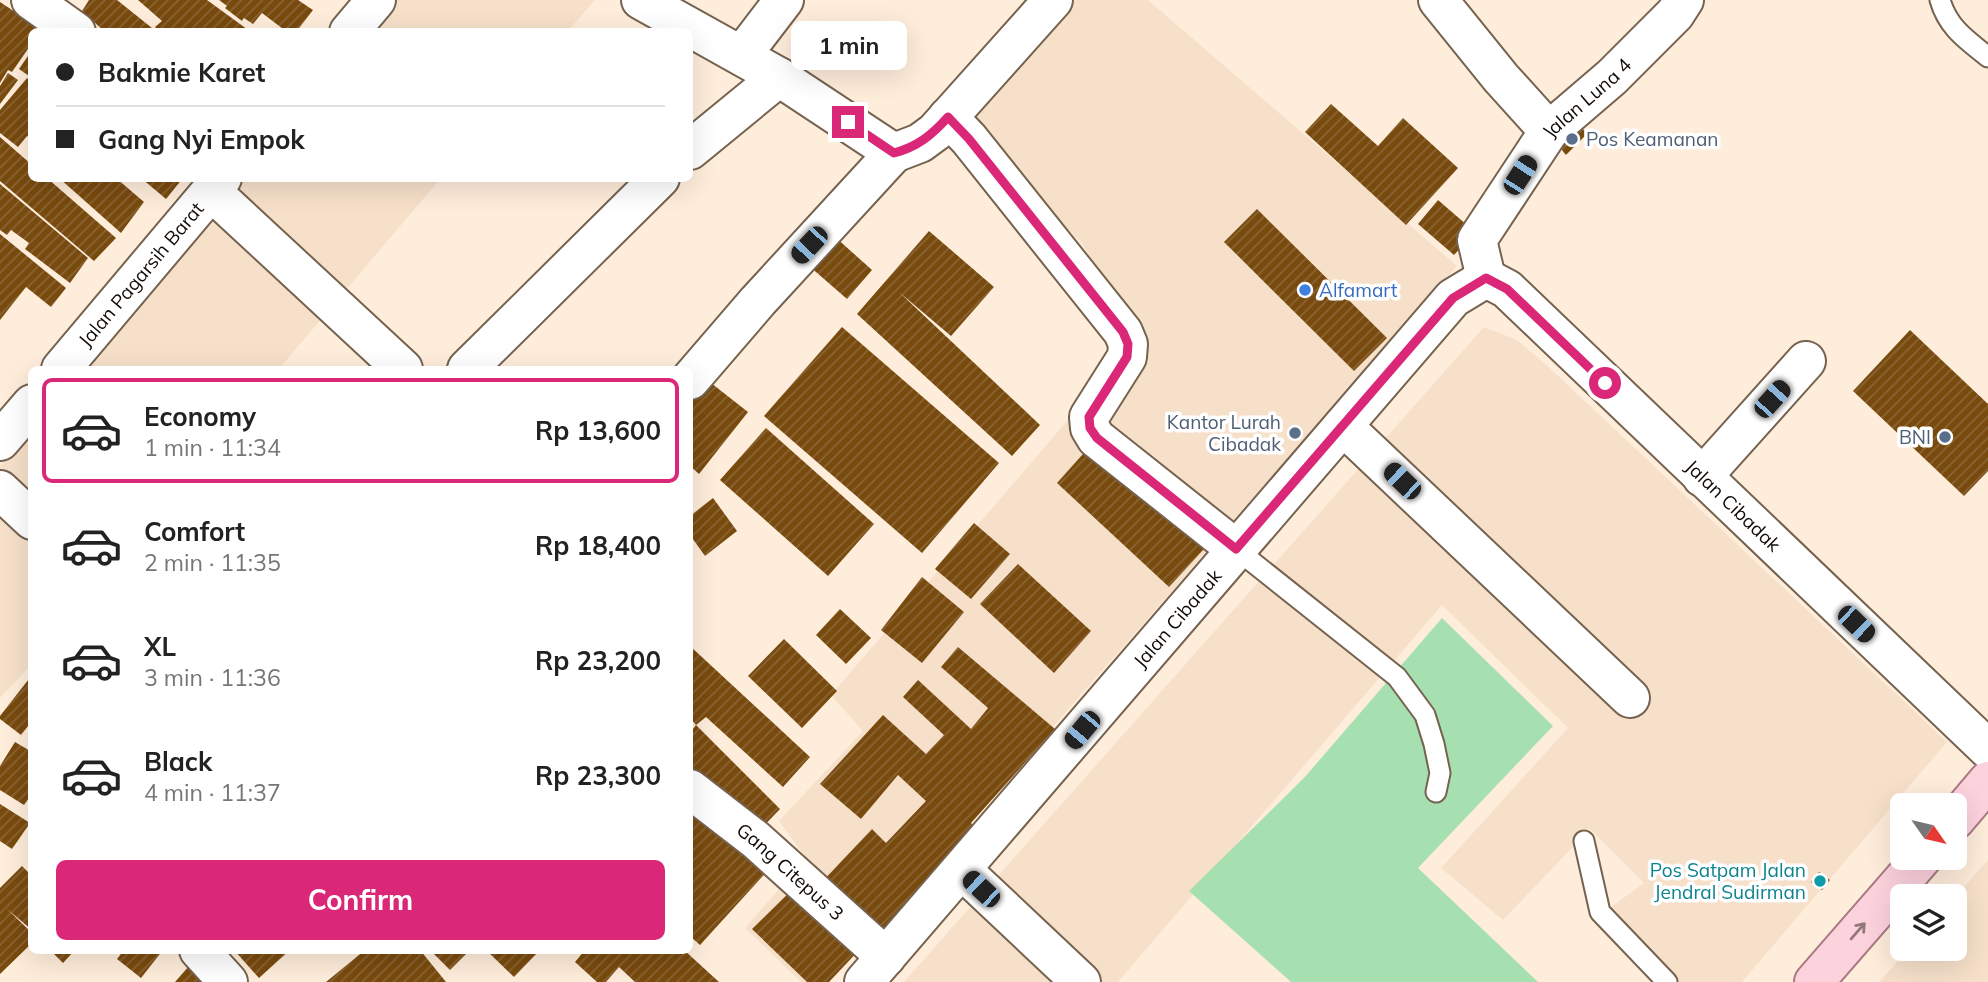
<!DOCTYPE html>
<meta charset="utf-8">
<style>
:root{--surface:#fff;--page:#f2f2f2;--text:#222;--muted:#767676;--line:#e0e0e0;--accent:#db2777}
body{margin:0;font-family:Mulish,sans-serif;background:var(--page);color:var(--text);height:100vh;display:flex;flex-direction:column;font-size:26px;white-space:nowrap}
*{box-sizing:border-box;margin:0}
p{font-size:23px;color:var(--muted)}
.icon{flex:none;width:38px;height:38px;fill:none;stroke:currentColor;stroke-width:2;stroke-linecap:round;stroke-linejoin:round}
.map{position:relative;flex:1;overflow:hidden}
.sheet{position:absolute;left:28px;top:366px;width:665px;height:588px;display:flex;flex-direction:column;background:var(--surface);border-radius:10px;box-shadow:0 7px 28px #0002}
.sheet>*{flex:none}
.top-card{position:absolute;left:28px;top:28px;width:665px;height:154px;border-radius:10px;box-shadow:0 7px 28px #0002;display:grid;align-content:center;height:154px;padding:0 28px;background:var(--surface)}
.needle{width:46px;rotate:124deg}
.buttons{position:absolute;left:1890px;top:793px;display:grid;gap:14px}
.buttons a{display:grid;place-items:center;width:77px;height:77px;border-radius:10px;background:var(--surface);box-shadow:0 7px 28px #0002;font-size:35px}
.end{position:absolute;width:32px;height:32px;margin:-16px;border:9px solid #db2777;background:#fff;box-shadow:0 0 0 4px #fff}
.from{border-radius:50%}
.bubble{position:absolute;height:49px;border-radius:10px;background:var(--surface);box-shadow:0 7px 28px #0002;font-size:23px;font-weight:700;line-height:49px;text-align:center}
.car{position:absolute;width:21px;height:42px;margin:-21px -10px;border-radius:9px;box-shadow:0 0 5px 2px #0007;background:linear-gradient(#222 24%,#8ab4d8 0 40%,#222 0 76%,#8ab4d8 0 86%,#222 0)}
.top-card b{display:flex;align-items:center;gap:24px;height:66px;font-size:26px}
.top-card b+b{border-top:2px solid var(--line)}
.top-card i{width:18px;height:18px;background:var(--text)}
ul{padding:12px 0 0;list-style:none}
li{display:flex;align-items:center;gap:21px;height:105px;margin:0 14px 10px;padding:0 14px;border:4px solid transparent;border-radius:10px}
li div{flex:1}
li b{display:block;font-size:26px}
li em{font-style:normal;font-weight:700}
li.current{border-color:var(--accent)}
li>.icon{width:63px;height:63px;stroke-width:1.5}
.cta{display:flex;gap:14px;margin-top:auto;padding:14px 28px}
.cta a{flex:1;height:80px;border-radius:10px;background:var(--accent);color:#fff;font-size:28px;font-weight:700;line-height:80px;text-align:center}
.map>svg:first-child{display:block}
</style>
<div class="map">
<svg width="1988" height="982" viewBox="0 0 1988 982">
<defs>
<pattern id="building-hatch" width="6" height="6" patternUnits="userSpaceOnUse" patternTransform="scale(1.75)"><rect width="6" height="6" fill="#794a0d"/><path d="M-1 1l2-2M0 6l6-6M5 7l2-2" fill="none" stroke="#896537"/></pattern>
</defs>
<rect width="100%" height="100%" fill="#ffeddb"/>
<!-- built -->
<g fill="#f6e0ca">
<path d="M389,0H595L568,31L363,32Z"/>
<path d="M1075,0H1148L1457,266L829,982H801L745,928L806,858L779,821L863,731L831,695L1136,341L1082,243L956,120Z"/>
<path d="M240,179H440L279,369H81Z"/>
<path d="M1484,327L1517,340L1553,371L1947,742L1742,982H1677L1603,913L1644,883L1590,829L1503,920L1441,868L1568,728L1442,605L1118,982H904Z"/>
<path d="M31,428V665L0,698V466Z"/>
<path d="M1988,860V982H1879L1909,949L1955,948V897Z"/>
</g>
<!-- green -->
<path fill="#a6e0b1" d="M1442,618L1553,726L1418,868L1538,982H1291L1189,891L1304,778Z"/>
<!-- building -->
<g fill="url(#building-hatch)">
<path d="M89,0H117L157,32H105L82,11Z"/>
<path d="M138,0H207L251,32H160L155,27L162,21Z"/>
<path d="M219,0H298L313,10L296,32H287L262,13L253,24L244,18L242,21L225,8L227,6Z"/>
<path d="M0,2L41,29L39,32H32V43L12,72L8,70L0,83Z"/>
<path d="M32,50V78L19,69Z"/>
<path d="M8,73L18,80L0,104V86Z"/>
<path d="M27,78L32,81V139L27,136L18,147L0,133V110Z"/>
<path d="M1331,104L1378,146L1403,118L1458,168L1406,225L1305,132Z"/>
<path d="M1578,123L1587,134L1566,155L1556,143Z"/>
<path d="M0,137L32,165V178H47L116,238L94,261L0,181Z"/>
<path d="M59,178H116L144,202L121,233Z"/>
<path d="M141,178H183L166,199Z"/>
<path d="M0,184L88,258L70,283L25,249L29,243L11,230L7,235L0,230Z"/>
<path d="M1438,200L1475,232L1454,255L1418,224Z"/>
<path d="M1257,209L1387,338L1354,371L1224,242Z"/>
<path d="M929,231L994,287L951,336L899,292L1040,425L1012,456L857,314Z"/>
<path d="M0,234L66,288L51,307L26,287L0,320Z"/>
<path d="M834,236L872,270L847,299L808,265Z"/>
<path d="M842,327L999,463L922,553L764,416Z"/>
<path d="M1910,330L1988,404V471L1964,496L1853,391Z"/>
<path d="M711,383L748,412L699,474L690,466V391L699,398Z"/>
<path d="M766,428L874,524L828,576L720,480Z"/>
<path d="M1091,445L1204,549L1169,587L1057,483Z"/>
<path d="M713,498L737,531L705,556L690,535V516Z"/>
<path d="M974,523L1010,554L971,599L935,569Z"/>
<path d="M1018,564L1091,631L1054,673L980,604Z"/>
<path d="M922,577L964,612L922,663L881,630Z"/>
<path d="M840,609L871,638L846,664L816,635Z"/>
<path d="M784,639L837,691L802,728L748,676Z"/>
<path d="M690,646L810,757L783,787L706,717L696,725L690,718Z"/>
<path d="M958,647L1055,729L971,823L980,832L878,941L820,884L872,829L886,843L926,801L898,775L861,819L820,784L883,715L926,754L944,735L903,697L918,680L971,729L988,708L941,667Z"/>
<path d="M32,675V721L21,735L0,719V716Z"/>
<path d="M696,725L780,809L755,835L690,772V733Z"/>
<path d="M15,742L32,752V794L24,805L0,790V766Z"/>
<path d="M0,804L30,823L12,849L0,841Z"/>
<path d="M703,805L771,867L700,945L690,936V820Z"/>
<path d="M22,866L32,876V930L7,909L32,933V943L0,974V888Z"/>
<path d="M1819,872L1830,880L1822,890L1811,882Z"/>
<path d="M798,884L862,947L829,982H807L752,929Z"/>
<path d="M50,950H75L63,963Z"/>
<path d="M124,950H163L141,978L117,959Z"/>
<path d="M234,950H290L259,978Z"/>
<path d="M365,950H420L446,982H326Z"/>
<path d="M430,950H470L450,970Z"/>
<path d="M486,950H540L514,977Z"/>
<path d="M585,950H684L719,982H635L619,967L606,982H597L575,962Z"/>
<path d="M188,967L206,982H175Z"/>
</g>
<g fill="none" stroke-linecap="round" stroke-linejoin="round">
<!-- service casing -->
<g stroke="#75624f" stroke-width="23">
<g id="service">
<path d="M1940,0C1948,28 1967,40 1988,57"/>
<path d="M1236,549L1397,677L1425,715L1434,744L1440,773L1436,792"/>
<path d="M1584,841L1600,912L1667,982"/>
</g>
</g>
<!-- minor casing -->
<g stroke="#75624f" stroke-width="42">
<g id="minor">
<path d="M31,0L76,32"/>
<path d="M641,0L779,77L894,153L920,143L935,132L1053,0"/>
<path d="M1438,0L1501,78L1549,131"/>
<path d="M742,55L784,0"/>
<path d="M948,117L969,139L1123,332L1128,344L1127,357L1089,417L1090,428L1096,438L1236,549"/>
<path d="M690,150L779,77"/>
<path d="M211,191L403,369"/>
<path id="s1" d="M1486,278L1477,240L1549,131L1612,77L1675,14L1684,0"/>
<path d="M467,369L660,178"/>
<path d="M690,380L758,301L894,153"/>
<path d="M1343,426L1630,698"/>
<path d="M1702,477L1806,361"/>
<path d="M0,490L32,520"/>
<path id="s2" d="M690,789L756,840L886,957"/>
<path d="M962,870L1081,982"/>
<path d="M199,950L228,982"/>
</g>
</g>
<!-- tertiary casing -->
<g stroke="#75624f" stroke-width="42">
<g id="tertiary">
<path d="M349,32L376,0"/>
<path id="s3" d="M61,369L222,178"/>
<path d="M0,441L32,404"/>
</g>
</g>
<!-- secondary casing -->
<g stroke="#75624f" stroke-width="42">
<g id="secondary">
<path id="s4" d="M864,982L1453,298L1486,278L1507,289L1988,749"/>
</g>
</g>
<!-- primary casing -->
<g stroke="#a87883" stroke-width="42">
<g id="primary">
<path d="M1955,820L1988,781"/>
<path d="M1814,982L1922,858"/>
</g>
</g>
<!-- service -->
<use href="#service" stroke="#fff" stroke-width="19"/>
<!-- minor -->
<use href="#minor" stroke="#fff" stroke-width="38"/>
<!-- tertiary -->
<use href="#tertiary" stroke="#fff" stroke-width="38"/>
<!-- secondary -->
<use href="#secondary" stroke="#fff" stroke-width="38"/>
<!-- primary -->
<use href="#primary" stroke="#fcd2dd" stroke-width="38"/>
</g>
<!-- one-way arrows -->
<defs><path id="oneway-shaft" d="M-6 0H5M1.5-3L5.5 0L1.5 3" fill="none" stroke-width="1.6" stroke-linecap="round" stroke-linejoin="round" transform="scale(1.75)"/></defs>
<use stroke="#92787b" href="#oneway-shaft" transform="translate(1858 931) rotate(-49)"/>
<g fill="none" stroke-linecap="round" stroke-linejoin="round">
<!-- route -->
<path stroke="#db2777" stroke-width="9" d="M848,122L894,153C917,147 932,135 948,117L969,139L1123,332L1128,344L1127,357L1089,417L1090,428L1097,438L1236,549L1453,298L1486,278L1507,289L1605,383"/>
</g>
<!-- markers -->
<g fill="#5c6f8a" stroke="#fff" stroke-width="2.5">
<circle cx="1572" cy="139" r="7"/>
<circle cx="1295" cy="433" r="7"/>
<circle cx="1945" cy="437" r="7"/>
</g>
<circle fill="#3f7fe0" stroke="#fff" stroke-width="2.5" cx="1305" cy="290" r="7"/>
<circle fill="#0f9aa8" stroke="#fff" stroke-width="2.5" cx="1820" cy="881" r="7"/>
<g text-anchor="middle" stroke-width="7" stroke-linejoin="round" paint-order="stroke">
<!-- street labels -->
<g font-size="19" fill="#110a04" stroke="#fff">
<text dy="7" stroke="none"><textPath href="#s1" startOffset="220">Jalan Luna 4</textPath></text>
<text dy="7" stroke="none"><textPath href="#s3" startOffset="124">Jalan Pagarsih Barat</textPath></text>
<text dy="7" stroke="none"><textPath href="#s4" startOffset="1278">Jalan Cibadak</textPath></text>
<text dy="7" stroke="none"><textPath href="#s4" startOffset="480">Jalan Cibadak</textPath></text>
<text dy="7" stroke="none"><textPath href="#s2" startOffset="130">Gang Citepus 3</textPath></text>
</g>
<!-- service labels -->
<g font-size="19" fill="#4e5e75" stroke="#fff" text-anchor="end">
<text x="1586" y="146" text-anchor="start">Pos Keamanan</text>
<text x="1281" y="429">Kantor Lurah<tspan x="1281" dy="22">Cibadak</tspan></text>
<text x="1931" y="444">BNI</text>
</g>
<!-- shop labels -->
<g font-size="19" fill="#366cbe" stroke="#fff" text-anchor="start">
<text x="1319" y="297">Alfamart</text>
</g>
<!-- culture labels -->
<g font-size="19" fill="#0d838f" stroke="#fff" text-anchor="end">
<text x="1806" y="877">Pos Satpam Jalan<tspan x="1806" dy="22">Jendral Sudirman</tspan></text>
</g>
</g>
</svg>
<div class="buttons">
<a><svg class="needle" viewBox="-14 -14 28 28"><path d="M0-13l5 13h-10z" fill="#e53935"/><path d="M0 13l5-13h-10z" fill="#767676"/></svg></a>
<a><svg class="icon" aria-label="layers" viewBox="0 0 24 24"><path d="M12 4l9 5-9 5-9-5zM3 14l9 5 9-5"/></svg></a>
</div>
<i class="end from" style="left:1605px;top:383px"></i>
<i class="end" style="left:848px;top:122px"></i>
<div class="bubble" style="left:791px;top:21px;width:116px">1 min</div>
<i class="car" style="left:1520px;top:175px;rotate:33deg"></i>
<i class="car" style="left:809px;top:245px;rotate:223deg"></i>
<i class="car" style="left:1772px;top:399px;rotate:42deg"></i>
<i class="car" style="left:1402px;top:481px;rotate:314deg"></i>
<i class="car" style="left:1856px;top:624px;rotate:134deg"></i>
<i class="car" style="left:1082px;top:730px;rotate:220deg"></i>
<i class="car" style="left:981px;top:889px;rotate:313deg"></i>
<div class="top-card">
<b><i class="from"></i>Bakmie Karet</b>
<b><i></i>Gang Nyi Empok</b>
</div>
<section class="sheet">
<ul>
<li class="current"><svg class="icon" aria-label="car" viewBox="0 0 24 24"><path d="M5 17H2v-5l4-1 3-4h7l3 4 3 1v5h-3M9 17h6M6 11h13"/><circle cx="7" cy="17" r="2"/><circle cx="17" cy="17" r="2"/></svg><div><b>Economy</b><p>1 min · 11:34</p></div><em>Rp 13,600</em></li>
<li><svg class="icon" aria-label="car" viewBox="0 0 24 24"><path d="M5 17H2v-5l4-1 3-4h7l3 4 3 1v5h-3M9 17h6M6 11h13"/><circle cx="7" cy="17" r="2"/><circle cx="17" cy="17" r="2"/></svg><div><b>Comfort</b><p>2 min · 11:35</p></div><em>Rp 18,400</em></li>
<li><svg class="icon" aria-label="car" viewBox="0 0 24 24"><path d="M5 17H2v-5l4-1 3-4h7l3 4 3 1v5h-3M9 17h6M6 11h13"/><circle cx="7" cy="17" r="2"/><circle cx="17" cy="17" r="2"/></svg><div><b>XL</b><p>3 min · 11:36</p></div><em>Rp 23,200</em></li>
<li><svg class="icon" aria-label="car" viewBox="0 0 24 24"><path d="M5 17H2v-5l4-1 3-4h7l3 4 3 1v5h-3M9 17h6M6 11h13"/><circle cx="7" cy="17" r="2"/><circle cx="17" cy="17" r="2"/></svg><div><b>Black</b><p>4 min · 11:37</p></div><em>Rp 23,300</em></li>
</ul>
<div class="cta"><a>Confirm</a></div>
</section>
</div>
